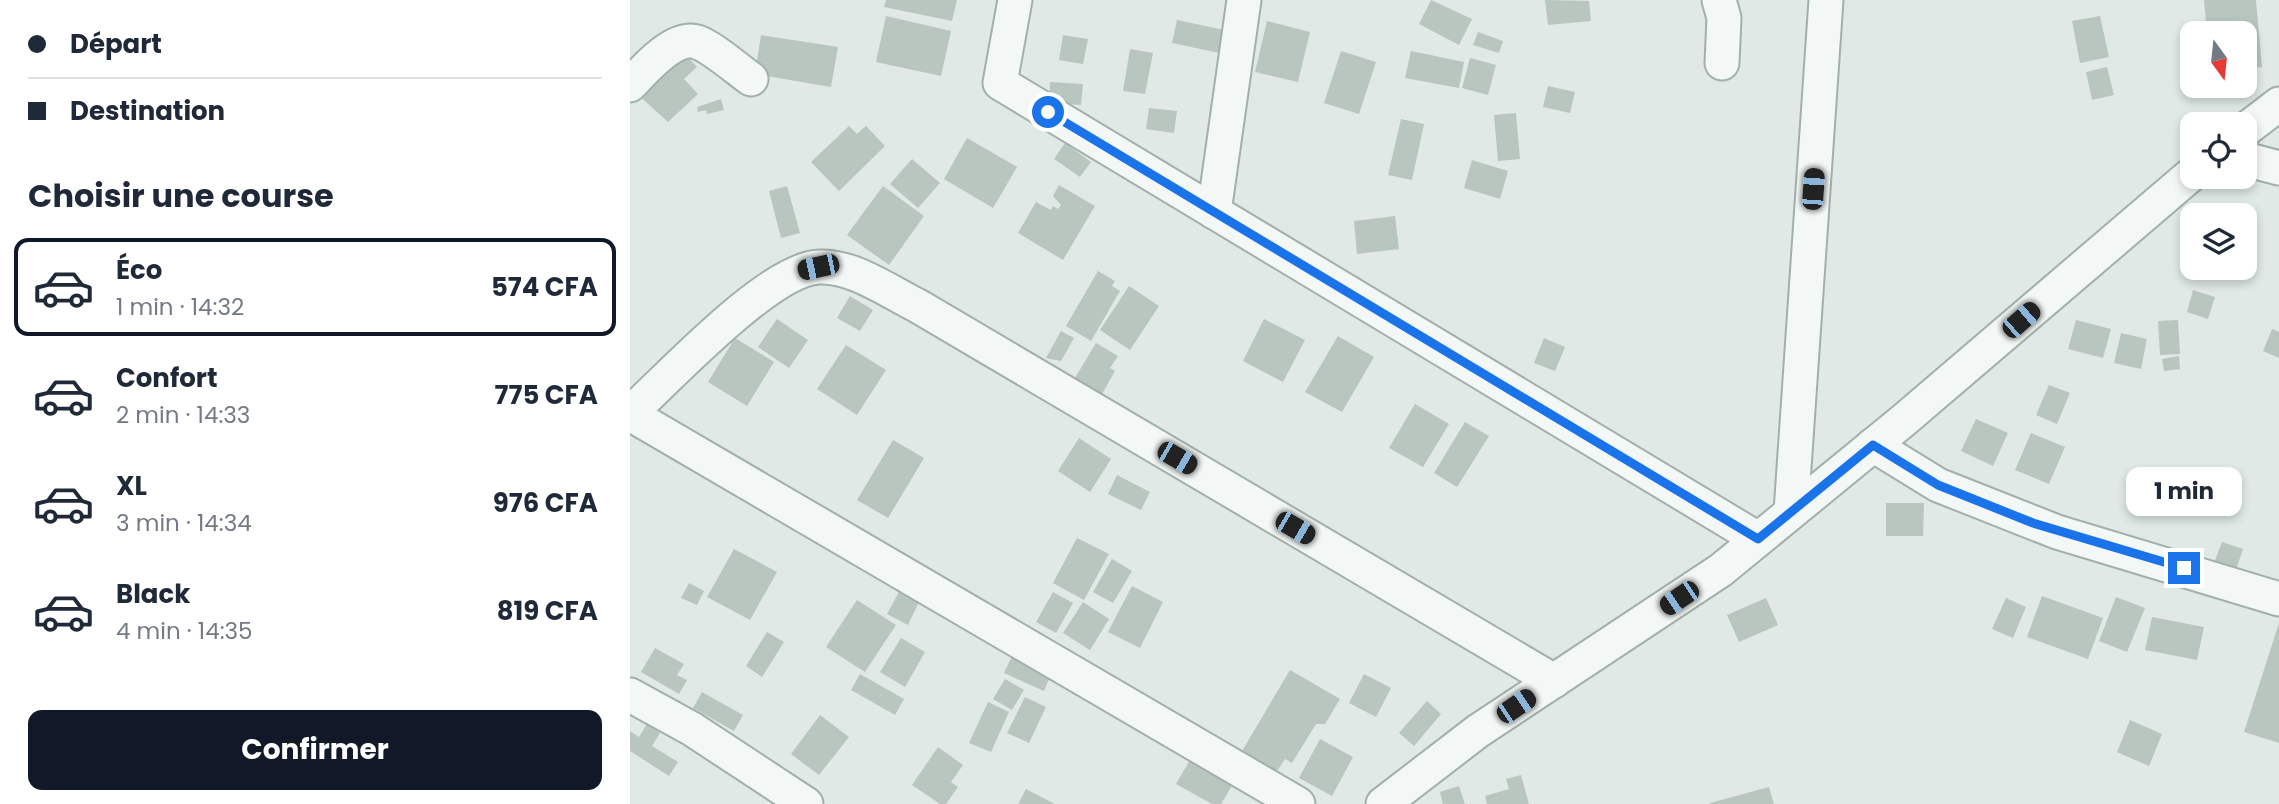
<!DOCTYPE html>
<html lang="fr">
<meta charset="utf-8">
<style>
:root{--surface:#fff;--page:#f2f2f3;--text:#1f2937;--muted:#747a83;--line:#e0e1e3;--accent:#111827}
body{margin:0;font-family:Poppins,sans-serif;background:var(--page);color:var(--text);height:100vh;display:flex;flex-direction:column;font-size:26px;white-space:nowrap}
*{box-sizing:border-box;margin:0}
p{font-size:23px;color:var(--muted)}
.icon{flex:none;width:38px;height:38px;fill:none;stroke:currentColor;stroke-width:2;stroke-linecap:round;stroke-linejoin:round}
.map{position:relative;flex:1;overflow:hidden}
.side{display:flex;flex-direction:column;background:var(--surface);width:630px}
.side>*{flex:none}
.hud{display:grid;align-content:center;height:154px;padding:0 28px;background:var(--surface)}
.needle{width:46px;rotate:165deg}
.controls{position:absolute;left:1550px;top:21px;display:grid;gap:14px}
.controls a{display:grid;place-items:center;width:77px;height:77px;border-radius:14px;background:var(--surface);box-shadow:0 4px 10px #0003;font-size:35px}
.end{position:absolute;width:32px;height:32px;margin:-16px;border:9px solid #1a73e8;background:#fff;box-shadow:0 0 0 4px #fff}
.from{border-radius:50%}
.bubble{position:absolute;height:49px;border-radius:14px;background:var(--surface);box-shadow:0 4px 10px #0003;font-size:23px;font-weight:700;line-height:49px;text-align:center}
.car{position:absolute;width:21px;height:42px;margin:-21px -10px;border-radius:9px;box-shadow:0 0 5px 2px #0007;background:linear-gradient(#222 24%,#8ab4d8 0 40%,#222 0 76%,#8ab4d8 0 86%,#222 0)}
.hud b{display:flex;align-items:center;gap:24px;height:66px;font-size:26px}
.hud b+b{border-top:2px solid var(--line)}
.hud i{width:18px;height:18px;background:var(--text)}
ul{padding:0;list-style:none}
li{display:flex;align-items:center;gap:21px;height:98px;margin:0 14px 10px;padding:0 14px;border:4px solid transparent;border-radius:14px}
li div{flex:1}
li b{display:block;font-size:26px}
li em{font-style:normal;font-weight:700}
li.current{border-color:var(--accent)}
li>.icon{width:63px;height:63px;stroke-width:1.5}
h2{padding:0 28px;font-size:32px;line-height:84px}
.action{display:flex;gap:14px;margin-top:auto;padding:14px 28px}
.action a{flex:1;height:80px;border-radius:14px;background:var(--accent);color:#fff;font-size:28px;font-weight:700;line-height:80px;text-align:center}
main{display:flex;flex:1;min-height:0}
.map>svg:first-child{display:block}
</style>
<main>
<section class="side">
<div class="hud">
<b><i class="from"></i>Départ</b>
<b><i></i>Destination</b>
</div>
<h2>Choisir une course</h2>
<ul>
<li class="current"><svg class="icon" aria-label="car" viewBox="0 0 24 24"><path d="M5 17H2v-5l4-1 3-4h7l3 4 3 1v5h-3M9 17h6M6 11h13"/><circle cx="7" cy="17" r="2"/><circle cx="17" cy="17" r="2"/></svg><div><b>Éco</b><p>1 min · 14:32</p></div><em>574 CFA</em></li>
<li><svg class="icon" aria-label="car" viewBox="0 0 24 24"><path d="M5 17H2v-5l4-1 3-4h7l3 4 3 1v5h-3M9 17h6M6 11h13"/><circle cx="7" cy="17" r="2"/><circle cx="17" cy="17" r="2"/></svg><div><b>Confort</b><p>2 min · 14:33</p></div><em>775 CFA</em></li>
<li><svg class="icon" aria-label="car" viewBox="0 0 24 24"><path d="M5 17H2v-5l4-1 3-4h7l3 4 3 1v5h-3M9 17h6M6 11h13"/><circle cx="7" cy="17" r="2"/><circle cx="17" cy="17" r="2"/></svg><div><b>XL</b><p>3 min · 14:34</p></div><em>976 CFA</em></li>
<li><svg class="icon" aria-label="car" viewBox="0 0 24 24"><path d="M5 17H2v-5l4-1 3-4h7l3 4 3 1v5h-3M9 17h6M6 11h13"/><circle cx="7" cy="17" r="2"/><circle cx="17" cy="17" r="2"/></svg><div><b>Black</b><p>4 min · 14:35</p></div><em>819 CFA</em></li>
</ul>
<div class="action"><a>Confirmer</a></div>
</section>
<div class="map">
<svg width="1649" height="804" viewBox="0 0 1649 804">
<rect width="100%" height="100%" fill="#e0e9e5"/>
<!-- building -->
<g fill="#b8c6bf">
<path d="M256,0H327L322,21L254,7Z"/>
<path d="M801,0L842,19L829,45L789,24Z"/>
<path d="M915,0L959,1L961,21L918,25Z"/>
<path d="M1574,0H1626L1632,67L1615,68V33H1577Z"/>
<path d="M256,16L321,31L311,76L246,62Z"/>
<path d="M1470,16L1479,57L1450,63L1442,21Z"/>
<path d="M547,20L599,31L594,54L542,43Z"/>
<path d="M637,21L680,32L668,82L625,72Z"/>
<path d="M848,32L873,41L869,53L843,45Z"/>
<path d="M131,35L208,47L201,87L125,74Z"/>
<path d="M433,35L458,39L453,64L429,60Z"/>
<path d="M50,49L67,67L54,79L68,94L38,122L4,91Z"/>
<path d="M500,49L523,53L515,94L493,91Z"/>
<path d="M711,51L746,62L729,114L694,103Z"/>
<path d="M781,51L834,62L829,88L775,78Z"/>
<path d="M840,58L866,65L858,95L832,88Z"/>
<path d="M1477,67L1484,95L1462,100L1456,72Z"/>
<path d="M420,82L453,84L451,105L419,103Z"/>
<path d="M918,86L945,92L940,113L913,107Z"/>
<path d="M91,99L94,110L77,114L76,110L68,112L67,107Z"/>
<path d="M519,108L547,111L544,133L516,129Z"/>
<path d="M886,113L890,159L868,161L864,115Z"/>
<path d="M771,119L794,124L782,180L758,175Z"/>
<path d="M219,126L227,134L236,126L255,146L209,191L181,162Z"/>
<path d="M337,138L387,167L363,208L314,179Z"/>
<path d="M435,143L461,162L450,177L424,159Z"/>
<path d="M282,159L310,183L288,208L260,184Z"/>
<path d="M842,160L878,171L870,199L834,188Z"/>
<path d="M429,185L465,206L433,260L388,233L406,202L421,210L423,206L428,209L431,205L423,196Z"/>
<path d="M157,186L170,233L151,238L139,191Z"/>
<path d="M253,186L294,216L259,265L217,235Z"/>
<path d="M765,216L769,249L727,254L724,221Z"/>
<path d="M468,271L485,281L482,286L490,291L461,341L436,326Z"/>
<path d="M499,286L529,306L500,350L470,330Z"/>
<path d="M1563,290L1585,297L1578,319L1557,312Z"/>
<path d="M220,296L243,310L230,331L207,318Z"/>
<path d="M147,319L178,340L159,368L128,347Z"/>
<path d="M634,319L675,340L653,382L613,361Z"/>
<path d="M1446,320L1481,329L1473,358L1438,349Z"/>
<path d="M1548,320L1550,354L1530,355L1528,321Z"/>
<path d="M1642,329L1649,332V358L1633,351Z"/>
<path d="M431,331L444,338L431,361L416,358Z"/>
<path d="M1491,333L1517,339L1511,369L1484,363Z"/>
<path d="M708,336L744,357L712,412L675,392Z"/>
<path d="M105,338L144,362L117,406L78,382Z"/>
<path d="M914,338L935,347L925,371L904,363Z"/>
<path d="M466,343L488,356L480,368L485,371L472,394L445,378Z"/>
<path d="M216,345L256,370L227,415L187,389Z"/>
<path d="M1549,356L1550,369L1534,371L1532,359Z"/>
<path d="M1419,385L1440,393L1427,424L1406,415Z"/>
<path d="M785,404L819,424L793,467L759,448Z"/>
<path d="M1346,419L1378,433L1363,466L1331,451Z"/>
<path d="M835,422L859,436L827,487L804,473Z"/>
<path d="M1401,433L1435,447L1419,484L1385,470Z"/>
<path d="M449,438L481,459L460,492L428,471Z"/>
<path d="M263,440L294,458L258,518L227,500Z"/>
<path d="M487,475L520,492L511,510L478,494Z"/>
<path d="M1256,503H1294L1293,536H1256Z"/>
<path d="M447,538L479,554L454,600L423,583Z"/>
<path d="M1592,542L1613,549L1603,579L1581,571Z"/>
<path d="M104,549L147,572L120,620L77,597Z"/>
<path d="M482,559L502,571L483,603L463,592Z"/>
<path d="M59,583L74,591L67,605L51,598Z"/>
<path d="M502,586L533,602L510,648L478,632Z"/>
<path d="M271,588L291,598L278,625L257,614Z"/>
<path d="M423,592L443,603L426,633L406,622Z"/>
<path d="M1412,596L1473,618L1458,659L1397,637Z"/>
<path d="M1486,597L1515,608L1497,652L1469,641Z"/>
<path d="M1136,598L1148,625L1109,642L1097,615Z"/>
<path d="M1376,598L1396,607L1383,638L1362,629Z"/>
<path d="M227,600L266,625L235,672L196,647Z"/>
<path d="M453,602L479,619L460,650L433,633Z"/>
<path d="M1522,617L1574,627L1567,660L1515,650Z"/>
<path d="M1649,623V743L1614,732Z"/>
<path d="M137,632L154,642L132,677L116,666Z"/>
<path d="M271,638L295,652L275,687L250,672Z"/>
<path d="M25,648L54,664L47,675L57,680L49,694L11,672Z"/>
<path d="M383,654L422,672L414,691L374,673Z"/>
<path d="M660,670L710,699L695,724H686L662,763L655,759L647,771L612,751Z"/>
<path d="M230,674L274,699L265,715L221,690Z"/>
<path d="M734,674L761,688L746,717L719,703Z"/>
<path d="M375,679L394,690L382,710L363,699Z"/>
<path d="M72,692L113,715L104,731L63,708Z"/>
<path d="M395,697L416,707L399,743L377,733Z"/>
<path d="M797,701L811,714L784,746L769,733Z"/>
<path d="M358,702L379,712L361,752L339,743Z"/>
<path d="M190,715L219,737L189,775L161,754Z"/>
<path d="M1500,720L1532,734L1519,766L1487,752Z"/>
<path d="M17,724L30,733L22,746L48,762L39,776L0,751V731L9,737Z"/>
<path d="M690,739L723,757L702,796L669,778Z"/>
<path d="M308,747L333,765L321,782L328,787L316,804H310L282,785Z"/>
<path d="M560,760L603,784L591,804H582L546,784Z"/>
<path d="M891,775L899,804H857L855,796L879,789L876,779Z"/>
<path d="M829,786L835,804H813L810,792Z"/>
<path d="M1139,787L1144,804H1080V803Z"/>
<path d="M396,789L425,804H388Z"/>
</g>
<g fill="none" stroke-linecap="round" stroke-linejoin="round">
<!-- minor casing -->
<g stroke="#a2b0aa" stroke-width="37">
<g id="minor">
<path d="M385,0L370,83L1128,539"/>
<path d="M1089,0L1094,18L1092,63"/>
<path d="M0,85C14,70 44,35 67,42C82,47 107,69 121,79"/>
<path d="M1615,130L1649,104"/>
<path d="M1615,159L1649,168"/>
<path d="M584,212L614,0"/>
<path d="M0,413C40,377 139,269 189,267C222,265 258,291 288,306L924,681"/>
<path d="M0,414L668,804"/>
<path d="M1243,445L1308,485L1427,532L1649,599"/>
<path d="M1161,512L1196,0"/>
<path d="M0,695L62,729L176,804"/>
<path d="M753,804L848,731L1091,570L1274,420L1563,173"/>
</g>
</g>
<!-- minor -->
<use href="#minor" stroke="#f3f8f6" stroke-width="33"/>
</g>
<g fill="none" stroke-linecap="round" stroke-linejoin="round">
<!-- route -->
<path stroke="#1a73e8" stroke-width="9" d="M418,112L1128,539L1243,445L1308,485L1403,523L1554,568"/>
</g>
</svg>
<div class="controls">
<a><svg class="needle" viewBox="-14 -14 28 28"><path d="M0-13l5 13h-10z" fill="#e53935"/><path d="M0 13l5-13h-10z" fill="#747a83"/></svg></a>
<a><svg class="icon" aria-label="locate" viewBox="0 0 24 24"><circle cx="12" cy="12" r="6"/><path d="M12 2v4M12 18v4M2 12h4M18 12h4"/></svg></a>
<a><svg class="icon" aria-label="layers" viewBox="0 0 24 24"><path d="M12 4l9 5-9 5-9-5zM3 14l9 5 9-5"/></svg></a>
</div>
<i class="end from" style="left:418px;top:112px"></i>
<i class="end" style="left:1554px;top:568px"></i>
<div class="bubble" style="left:1496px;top:467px;width:116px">1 min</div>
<i class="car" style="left:1183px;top:189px;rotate:4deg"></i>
<i class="car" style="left:188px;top:267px;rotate:258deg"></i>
<i class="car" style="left:1391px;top:320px;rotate:49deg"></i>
<i class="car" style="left:547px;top:458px;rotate:120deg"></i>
<i class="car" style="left:665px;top:528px;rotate:120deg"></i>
<i class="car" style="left:1049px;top:598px;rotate:236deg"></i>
<i class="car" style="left:886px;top:706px;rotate:56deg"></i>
</div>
</main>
